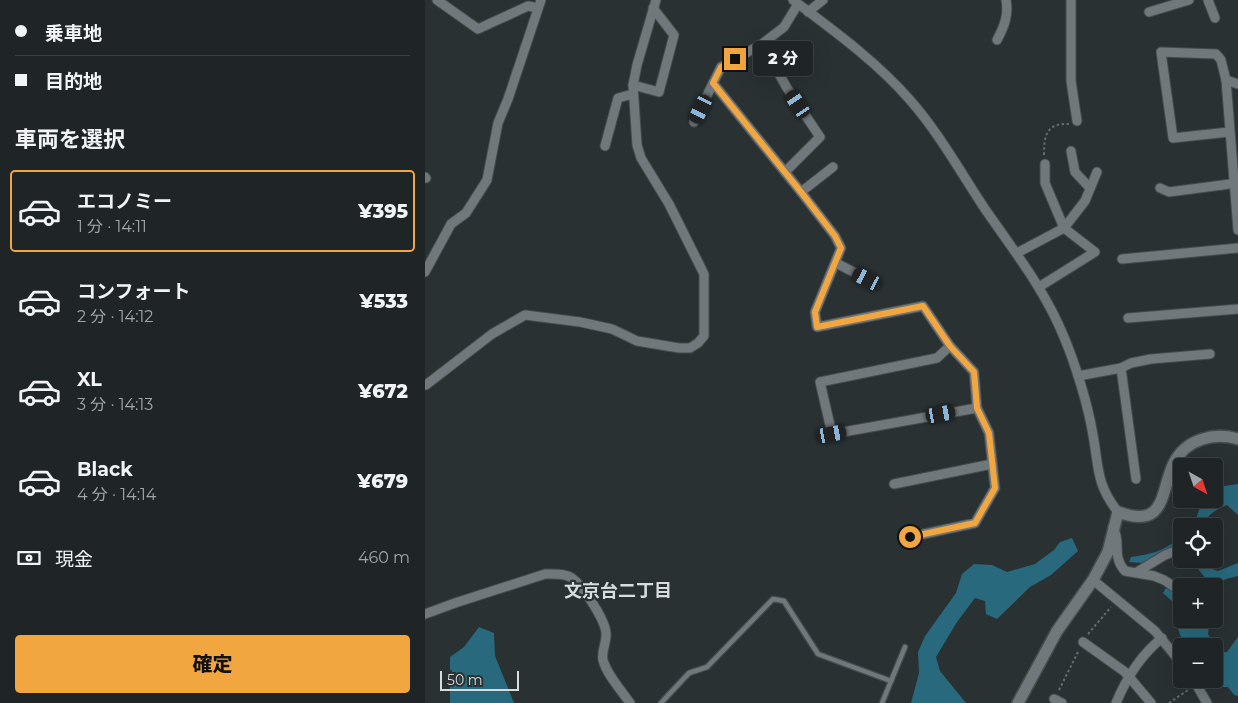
<!DOCTYPE html>
<html lang="ja">
<meta charset="utf-8">
<style>
:root{--surface:#1f2526;--page:#2c3132;--text:#f1f3f6;--muted:#a1a5a7;--line:#3c4243;--accent:#f1a63f}
body{margin:0;font-family:Montserrat,"Noto Sans JP",sans-serif;background:var(--page);color:var(--text);height:100vh;display:flex;flex-direction:column;font-size:19px;white-space:nowrap}
*{box-sizing:border-box;margin:0}
p{font-size:16px;color:var(--muted)}
.icon{flex:none;width:28px;height:28px;fill:none;stroke:currentColor;stroke-width:2;stroke-linecap:round;stroke-linejoin:round}
.map{position:relative;flex:1;overflow:hidden}
.details{display:flex;flex-direction:column;background:var(--surface);width:425px}
.details>*{flex:none}
.top-card{display:grid;align-content:center;height:110px;padding:0 15px;background:var(--surface)}
.needle{width:32px;rotate:140deg}
.buttons{position:absolute;left:748px;top:458px;display:grid;gap:10px}
.buttons a{display:grid;place-items:center;width:50px;height:50px;border-radius:5px;background:var(--surface);box-shadow:0 5px 20px #0002,0 0 0 1px var(--line);font-size:25px}
.scale{position:absolute;left:15px;bottom:12px;width:79px;box-sizing:border-box;padding-left:5px;border:2px solid #d7dcde;border-top:0;font-size:14px;line-height:18px;white-space:nowrap;color:#d7dcde;-webkit-text-stroke:4px #293133;paint-order:stroke}
.end{position:absolute;width:22px;height:22px;margin:-11px;border:6px solid #f1a63f;background:#111;box-shadow:0 0 0 2px #111}
.from{border-radius:50%}
.bubble{position:absolute;height:35px;border-radius:5px;background:var(--surface);box-shadow:0 5px 20px #0002,0 0 0 1px var(--line);font-size:16px;font-weight:800;line-height:35px;text-align:center}
.car{position:absolute;width:15px;height:30px;margin:-15px -8px;border-radius:6px;box-shadow:0 0 4px 1px #0007;background:linear-gradient(#222 24%,#8ab4d8 0 40%,#222 0 76%,#8ab4d8 0 86%,#222 0)}
.top-card b{display:flex;align-items:center;gap:18px;height:48px;font-size:19px}
.top-card b+b{border-top:1px solid var(--line)}
.top-card i{width:12px;height:12px;background:var(--text)}
ul{padding:0;list-style:none}
li{display:flex;align-items:center;gap:15px;height:82px;margin:0 10px 8px;padding:0 5px;border:2px solid transparent;border-radius:5px}
li div{flex:1}
li b{display:block;font-size:19px}
li em{font-style:normal;font-weight:800}
li.selected{border-color:var(--accent)}
li>.icon{width:45px;height:45px;stroke-width:1.5}
h2{padding:0 15px;font-size:22px;line-height:60px}
.pay{display:flex;align-items:center;gap:12px;height:55px;padding:0 15px;font-size:19px}
.pay p{margin-inline-start:auto}
.primary-button{display:flex;gap:10px;margin-top:auto;padding:10px 15px}
.primary-button a{flex:1;height:58px;border-radius:5px;background:var(--accent);color:#111;font-size:20px;font-weight:800;line-height:58px;text-align:center}
main{display:flex;flex:1;min-height:0}
.map>svg:first-child{display:block}
</style>
<main>
<section class="details">
<div class="top-card">
<b><i class="from"></i>乗車地</b>
<b><i></i>目的地</b>
</div>
<h2>車両を選択</h2>
<ul>
<li class="selected"><svg class="icon" aria-label="car" viewBox="0 0 24 24"><path d="M5 17H2v-5l4-1 3-4h7l3 4 3 1v5h-3M9 17h6M6 11h13"/><circle cx="7" cy="17" r="2"/><circle cx="17" cy="17" r="2"/></svg><div><b>エコノミー</b><p>1 分 · 14:11</p></div><em>¥395</em></li>
<li><svg class="icon" aria-label="car" viewBox="0 0 24 24"><path d="M5 17H2v-5l4-1 3-4h7l3 4 3 1v5h-3M9 17h6M6 11h13"/><circle cx="7" cy="17" r="2"/><circle cx="17" cy="17" r="2"/></svg><div><b>コンフォート</b><p>2 分 · 14:12</p></div><em>¥533</em></li>
<li><svg class="icon" aria-label="car" viewBox="0 0 24 24"><path d="M5 17H2v-5l4-1 3-4h7l3 4 3 1v5h-3M9 17h6M6 11h13"/><circle cx="7" cy="17" r="2"/><circle cx="17" cy="17" r="2"/></svg><div><b>XL</b><p>3 分 · 14:13</p></div><em>¥672</em></li>
<li><svg class="icon" aria-label="car" viewBox="0 0 24 24"><path d="M5 17H2v-5l4-1 3-4h7l3 4 3 1v5h-3M9 17h6M6 11h13"/><circle cx="7" cy="17" r="2"/><circle cx="17" cy="17" r="2"/></svg><div><b>Black</b><p>4 分 · 14:14</p></div><em>¥679</em></li>
</ul>
<div class="pay"><svg class="icon" aria-label="cash" viewBox="0 0 24 24"><path d="M3 7h18v10H3z"/><circle cx="12" cy="12" r="2"/></svg>現金<p>460 m</p></div>
<div class="primary-button"><a>確定</a></div>
</section>
<div class="map">
<svg width="813" height="703" viewBox="0 0 813 703">
<rect width="100%" height="100%" fill="#293133"/>
<!-- forest -->
<g fill="#29697d">
<path d="M813,484V515L802,505C790,510 783,514 777,526H767C773,518 773,507 780,499H789V491L799,486Z"/>
<path d="M756,537V547L717,563L704,562L706,557C725,555 741,550 756,537Z"/>
<path d="M647,538L653,551L626,575L605,587L572,619L561,614L560,601L550,598L532,622L511,657L515,671L541,703H486L494,673L493,652L500,636L531,593L537,574L549,564L567,565L582,572L610,564L629,550L635,542Z"/>
<path d="M813,563V576L801,579L787,586L773,569L775,565L793,571Z"/>
<path d="M741,588L756,595V619H789V608L794,615L784,625L783,634L794,653L802,652L813,637V696L809,695L803,687H785L783,679H789V646H761C751,632 752,618 748,602L738,593Z"/>
<path d="M54,627L69,633L70,656L89,703H25V657L39,647Z"/>
</g>
<g fill="none" stroke-linecap="round" stroke-linejoin="round">
<!-- service casing -->
<g stroke="#454c4e" stroke-width="7">
<g id="service">
<path d="M236,703L264,673L282,667L348,599L359,601L393,654L466,681"/>
<path d="M457,703L480,647"/>
</g>
</g>
<!-- minor casing -->
<g stroke="#454c4e" stroke-width="11">
<g id="minor">
<path d="M12,0L53,29L103,6L113,8"/>
<path d="M368,0C409,31 451,61 485,100C514,133 536,173 560,209C589,251 620,290 639,337C651,366 663,405 668,435C674,468 671,484 693,512"/>
<path d="M646,0V81L652,121"/>
<path d="M783,0L790,18"/>
<path d="M383,12L398,0"/>
<path d="M724,12L764,0"/>
<path d="M572,40C579,27 584,15 581,0"/>
<path d="M337,44L362,88L395,137L360,172"/>
<path d="M801,80L813,84"/>
<path d="M288,83L376,192L410,236L416,248L390,312L392,327L498,306L525,346L512,358L395,382L407,434L552,408L564,433L570,488L550,523L485,537"/>
<path d="M208,85L234,92L249,35L228,8"/>
<path d="M269,122L296,67L337,44L359,27L373,4"/>
<path d="M804,132L748,138L736,52L791,54L796,60L801,80L813,230"/>
<path d="M180,146L193,98L208,94"/>
<path d="M646,151L650,172L665,188"/>
<path d="M0,177L1,178"/>
<path d="M735,188L744,192L813,183"/>
<path d="M376,192L408,167"/>
<path d="M592,253L639,228L620,183V164"/>
<path d="M697,259L813,248"/>
<path d="M411,263L442,279"/>
<path d="M0,272L26,224L41,213L62,180L73,123L83,99L116,0"/>
<path d="M614,287L670,252L639,228L660,201L672,172"/>
<path d="M703,318L813,309"/>
<path d="M525,346L549,372L552,408"/>
<path d="M696,368L711,479"/>
<path d="M653,376L696,368L706,363L726,359L785,354"/>
<path d="M1,385L67,334L100,315L155,322L187,329L212,341L254,348H265L273,343L279,336V274L244,204L216,158L212,145L208,85L212,65L231,0"/>
<path d="M469,484L567,464"/>
<path d="M688,527C697,544 686,555 700,571L729,576L739,580L751,588"/>
<path d="M712,572L740,555L756,549"/>
<path d="M668,580L730,631L756,663"/>
<path d="M0,614L30,603L120,574C128,574 136,573 143,576C156,581 180,620 181,633C182,642 176,651 178,660C182,675 196,690 205,703"/>
<path d="M658,642L700,672L726,703"/>
<path d="M768,679L782,703"/>
<path d="M629,699L637,703"/>
<path d="M691,703C701,679 717,654 737,638"/>
</g>
</g>
<!-- tertiary casing -->
<g stroke="#454c4e" stroke-width="14">
<path id="tertiary" d="M593,703L632,631L668,580L683,552L693,512C742,530 735,491 749,463C761,439 789,432 813,439"/>
</g>
<!-- path -->
<g stroke="#666d6f" stroke-width="2" stroke-dasharray="2.5 2.5" stroke-linecap="butt">
<path d="M619,155C619,136 621,123 644,124"/>
<path d="M663,634L686,607"/>
<path d="M634,690L653,652"/>
<path d="M744,703L763,690"/>
</g>
<!-- service -->
<use href="#service" stroke="#70787b" stroke-width="4.5"/>
<!-- minor -->
<use href="#minor" stroke="#70787b" stroke-width="9"/>
<!-- tertiary -->
<use href="#tertiary" stroke="#70787b" stroke-width="11"/>
</g>
<g fill="none" stroke-linecap="round" stroke-linejoin="round">
<!-- route -->
<path stroke="#f1a63f" stroke-width="6" d="M310,59L296,67L288,83L376,192L410,236L416,248L390,312L392,327L498,306L525,346L549,372L552,408L564,433L570,488L550,523L485,537"/>
</g>
<g text-anchor="middle" stroke-width="4.5" stroke-linejoin="round" paint-order="stroke">
<!-- neighbourhood labels -->
<g font-size="18" font-weight="bold" fill="#d7dcde" stroke="#293133">
<text x="193" y="597">文京台二丁目</text>
</g>
</g>
</svg>
<div class="buttons">
<a><svg class="needle" viewBox="-14 -14 28 28"><path d="M0-13l5 13h-10z" fill="#e53935"/><path d="M0 13l5-13h-10z" fill="#a1a5a7"/></svg></a>
<a><svg class="icon" aria-label="locate" viewBox="0 0 24 24"><circle cx="12" cy="12" r="6"/><path d="M12 2v4M12 18v4M2 12h4M18 12h4"/></svg></a>
<a>+</a>
<a>−</a>
</div>
<div class="scale">50 m</div>
<i class="end from" style="left:485px;top:537px"></i>
<i class="end" style="left:310px;top:59px"></i>
<div class="bubble" style="left:328px;top:41px;width:60px">2 分</div>
<i class="car" style="left:373px;top:104px;rotate:326deg"></i>
<i class="car" style="left:276px;top:109px;rotate:206deg"></i>
<i class="car" style="left:442px;top:279px;rotate:297deg"></i>
<i class="car" style="left:516px;top:414px;rotate:80deg"></i>
<i class="car" style="left:407px;top:434px;rotate:80deg"></i>
</div>
</main>
